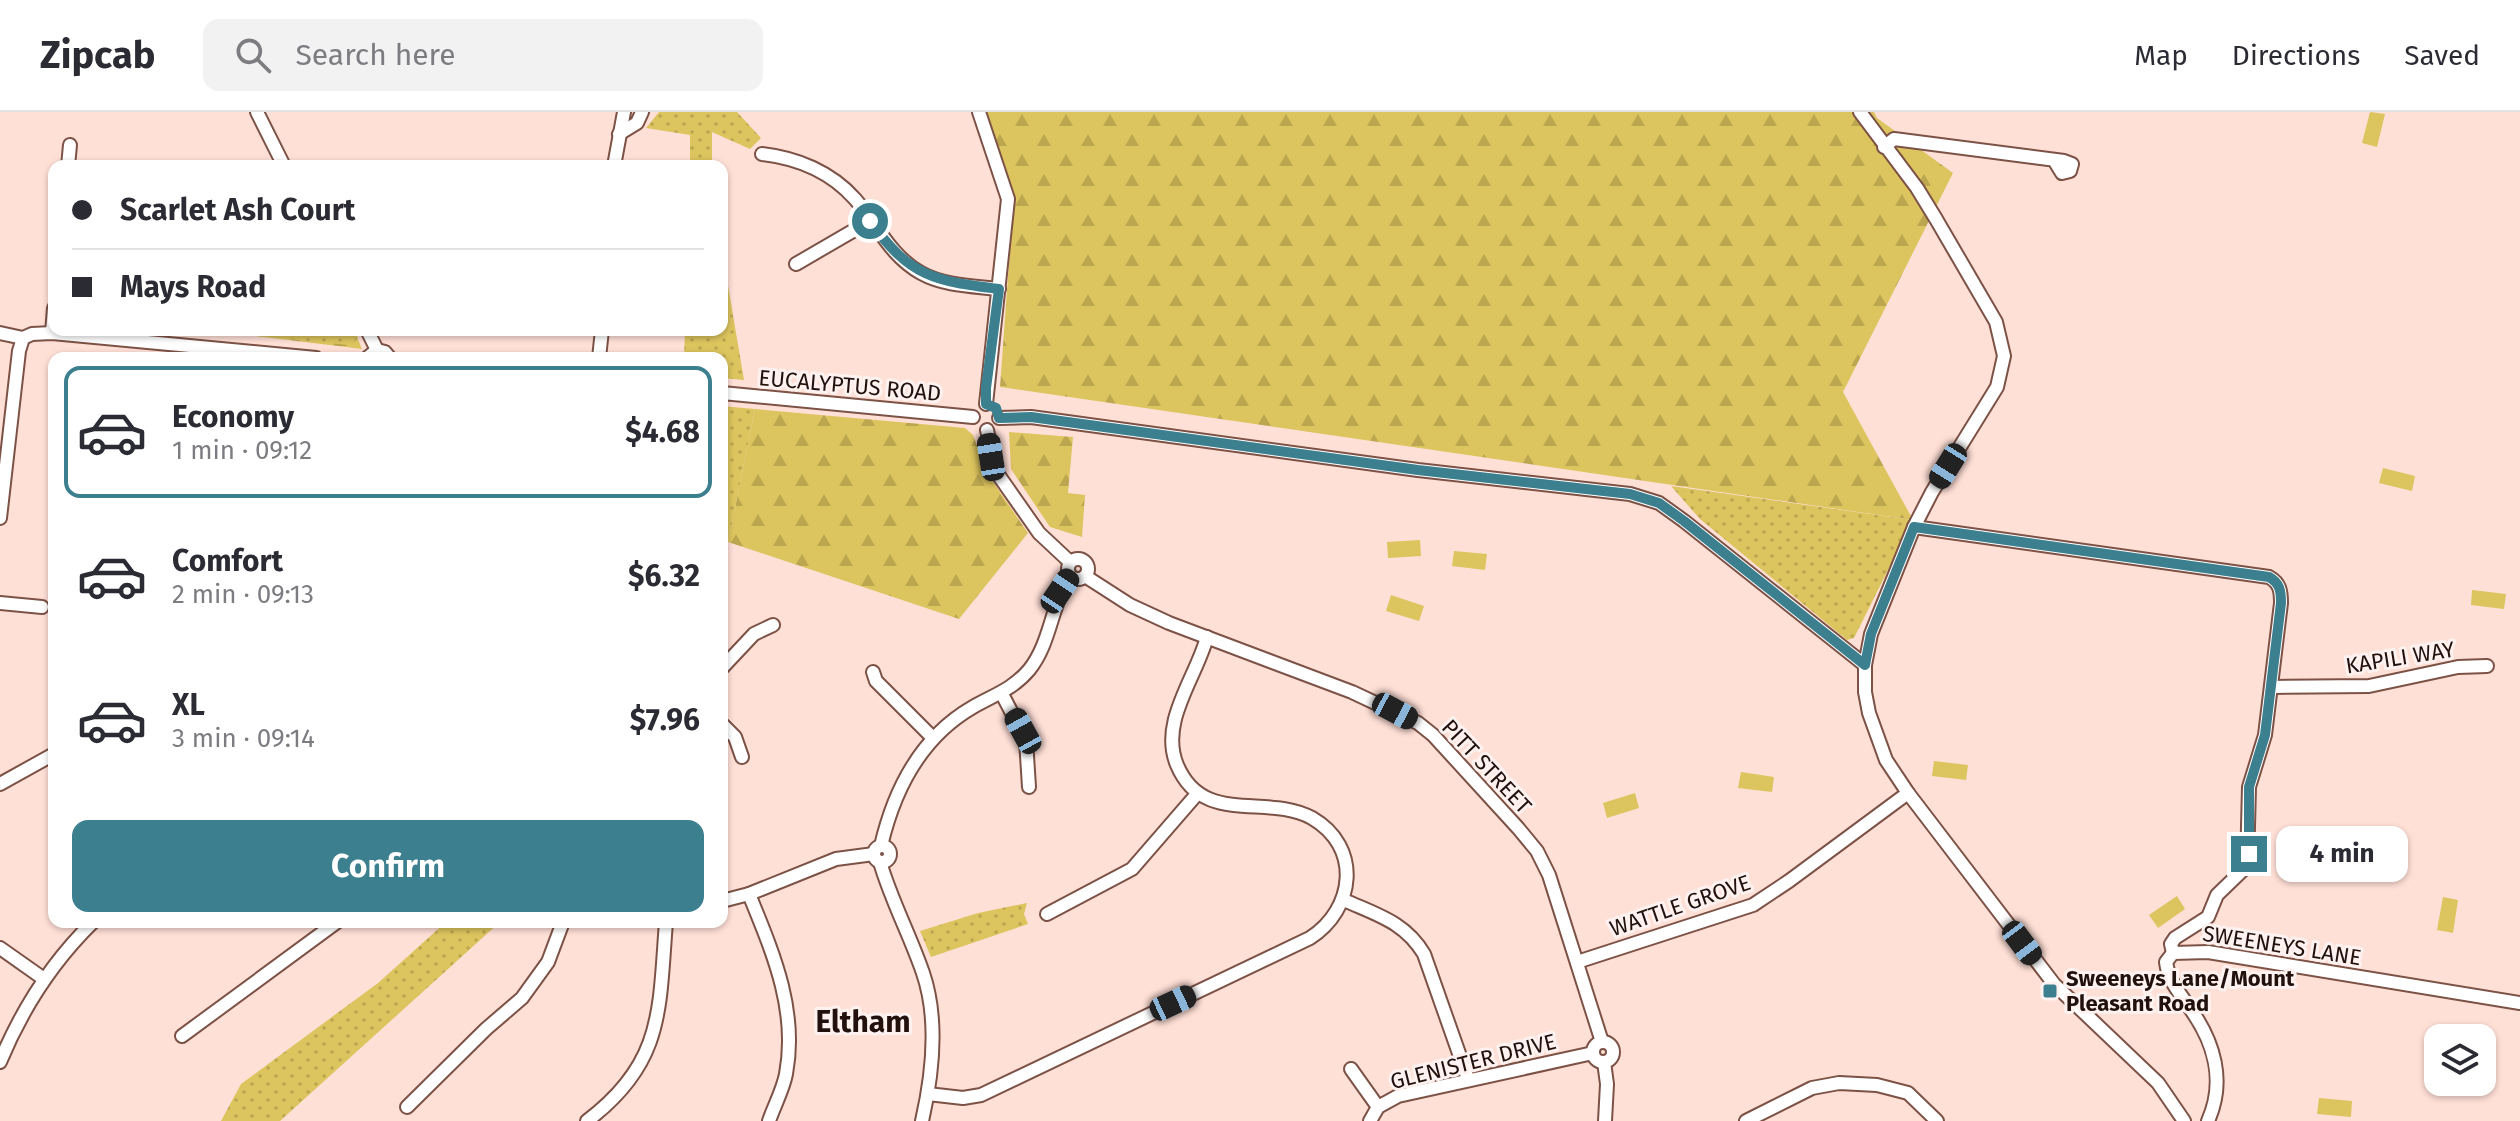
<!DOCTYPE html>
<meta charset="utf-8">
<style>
:root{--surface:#fff;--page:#f2f2f3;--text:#2b2b33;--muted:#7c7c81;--line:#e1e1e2;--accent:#3c7f8f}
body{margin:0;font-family:"Fira Sans",sans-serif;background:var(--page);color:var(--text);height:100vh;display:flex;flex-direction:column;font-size:30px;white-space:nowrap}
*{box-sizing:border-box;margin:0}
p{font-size:26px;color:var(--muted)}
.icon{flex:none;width:44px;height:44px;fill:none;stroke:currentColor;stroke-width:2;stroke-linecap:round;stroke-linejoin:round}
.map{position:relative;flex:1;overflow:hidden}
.details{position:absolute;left:48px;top:240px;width:680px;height:576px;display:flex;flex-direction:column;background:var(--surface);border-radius:16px;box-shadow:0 2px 6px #0004}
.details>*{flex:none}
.hud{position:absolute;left:48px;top:48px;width:680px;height:176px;border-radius:16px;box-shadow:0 2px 6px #0004;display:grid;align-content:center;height:176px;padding:0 24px;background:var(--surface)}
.controls{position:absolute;left:2424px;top:912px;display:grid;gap:16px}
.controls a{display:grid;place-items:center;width:72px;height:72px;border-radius:16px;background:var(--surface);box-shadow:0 2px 6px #0004;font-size:40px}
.end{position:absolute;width:36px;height:36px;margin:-18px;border:10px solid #3c7f8f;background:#fff;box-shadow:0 0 0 4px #fff}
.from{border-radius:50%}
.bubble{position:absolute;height:56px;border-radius:16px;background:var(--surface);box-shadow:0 2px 6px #0004;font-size:26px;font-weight:700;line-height:56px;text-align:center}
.car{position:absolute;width:24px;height:48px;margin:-24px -12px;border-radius:10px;box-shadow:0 0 6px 2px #0007;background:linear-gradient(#222 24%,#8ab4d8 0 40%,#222 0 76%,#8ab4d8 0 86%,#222 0)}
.hud b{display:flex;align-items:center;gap:28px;height:76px;font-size:30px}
.hud b+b{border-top:2px solid var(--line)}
.hud i{width:20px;height:20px;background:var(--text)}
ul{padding:14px 0 0;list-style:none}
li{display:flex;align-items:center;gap:24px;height:132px;margin:0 16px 12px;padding:0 8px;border:4px solid transparent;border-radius:16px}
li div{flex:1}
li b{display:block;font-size:30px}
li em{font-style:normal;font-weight:700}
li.on{border-color:var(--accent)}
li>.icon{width:72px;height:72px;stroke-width:1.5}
.cta{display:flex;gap:16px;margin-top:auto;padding:16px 24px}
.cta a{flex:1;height:92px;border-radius:16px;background:var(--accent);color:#fff;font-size:32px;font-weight:700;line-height:92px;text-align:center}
header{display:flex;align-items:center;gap:48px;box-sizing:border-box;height:112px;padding:0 40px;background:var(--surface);border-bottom:2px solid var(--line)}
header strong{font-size:38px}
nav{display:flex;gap:44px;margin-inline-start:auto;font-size:28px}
.search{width:560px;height:72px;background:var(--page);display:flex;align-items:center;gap:20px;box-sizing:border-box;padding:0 28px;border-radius:16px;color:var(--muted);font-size:30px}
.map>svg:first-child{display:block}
</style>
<header>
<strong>Zipcab</strong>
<div class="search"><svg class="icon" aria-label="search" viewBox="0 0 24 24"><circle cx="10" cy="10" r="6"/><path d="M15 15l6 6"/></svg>Search here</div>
<nav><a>Map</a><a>Directions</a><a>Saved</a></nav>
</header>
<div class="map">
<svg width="2520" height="1009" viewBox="0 0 2520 1009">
<defs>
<pattern id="forest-firs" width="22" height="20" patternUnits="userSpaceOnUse" patternTransform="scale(2)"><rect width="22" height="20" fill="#dcc45e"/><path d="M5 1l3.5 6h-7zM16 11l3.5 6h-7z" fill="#bca750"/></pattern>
<pattern id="park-dots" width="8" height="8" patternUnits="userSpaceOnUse" patternTransform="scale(2)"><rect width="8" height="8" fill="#dcc45e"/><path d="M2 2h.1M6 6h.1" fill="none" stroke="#bca750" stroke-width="1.8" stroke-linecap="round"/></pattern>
</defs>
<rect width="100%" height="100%" fill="#ffe0d7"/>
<!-- forest -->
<g fill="url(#forest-firs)">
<path d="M986,0H1874L1877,6L1953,61L1843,280L1913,408L1000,275L1014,82Z"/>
<path d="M244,218H354L362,237L247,223Z"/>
<path d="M755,297L965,316L973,323L989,364L1028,421L959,507L728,430Z"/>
<path d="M1009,320L1073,325L1068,381L1085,383L1082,425L1050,415L1011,357Z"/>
</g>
<!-- park -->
<g fill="url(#park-dots)">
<path d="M659,0H737L761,26L750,37L712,20V54H690V23L646,16Z"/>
<path d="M722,138L744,268L722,266V246H684L685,218H722Z"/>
<path d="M244,218H354L358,226L350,233L247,223Z"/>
<path d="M722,294L755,297L722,460Z"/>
<path d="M1671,374L1913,408L1854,526L1847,528L1700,407Z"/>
<path d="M1027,791L1024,802L1028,812L931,845L920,819L978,801Z"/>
<path d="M446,810H500L280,1009H221L241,972L378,871Z"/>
</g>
<!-- garden -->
<g fill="#dcc45e">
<path d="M2370,0L2385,2L2377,35L2362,31Z"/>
<path d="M2383,356L2415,364L2412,379L2379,371Z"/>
<path d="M1420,428L1421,444L1388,446L1387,430Z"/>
<path d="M1454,439L1487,442L1485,458L1452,454Z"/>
<path d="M2472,478L2506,482L2504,497L2471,493Z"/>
<path d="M1391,483L1424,494L1419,509L1386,499Z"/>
<path d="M1934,649L1968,653L1966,668L1932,664Z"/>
<path d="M1741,660L1774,665L1772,680L1738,676Z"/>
<path d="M1635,681L1639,696L1607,706L1603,691Z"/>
<path d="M2177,784L2185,797L2158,816L2149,803Z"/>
<path d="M2443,785L2458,788L2453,821L2437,818Z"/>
<path d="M2319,986L2352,989L2351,1005L2317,1002Z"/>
</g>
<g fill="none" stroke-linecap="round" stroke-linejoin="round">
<!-- minor casing -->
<g stroke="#7d5246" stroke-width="16">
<g id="minor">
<path d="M257,0L284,54"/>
<path d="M979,0L1008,87L986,292"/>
<path d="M1860,0L1917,76L1936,107L1996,210L2004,244L1997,275L1932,380L1914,415L1871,522L1865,553V580L1869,601L1886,648L1908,681L2054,872L2158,971L2184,1009"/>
<path d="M619,22L637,11L642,0"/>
<path d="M1884,35L1894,27L2064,49L2072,52L2070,59L2062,61L2054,48"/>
<path d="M762,42C797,46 831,60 855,87C877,112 890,144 921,161C944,174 974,174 999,177"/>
<path d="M68,54L70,33"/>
<path d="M614,54L624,0"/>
<path d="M796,152L870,109"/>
<path d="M367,218L377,238"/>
<path d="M0,221L23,226L32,222L52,221L316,246"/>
<path d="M52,221L54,196"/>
<path d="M367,246L377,238L385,240L390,246"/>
<path d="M599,246L602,218"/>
<path d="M722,281L973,305"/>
<path d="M999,306L1031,305L1418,358L1630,382L1659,391L1684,409L1865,553"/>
<path d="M987,318L997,361L1039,421L1070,450"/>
<path d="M0,406L19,239L23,226"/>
<path d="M1914,415L2269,465C2280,471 2281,479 2281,491L2265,623L2249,675L2247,754L2217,783L2208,805L2175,826L2171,832L2173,841"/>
<circle cx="1078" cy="457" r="10"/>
<path d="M1085,464L1130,493L1169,511L1352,580L1418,611L1433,623L1518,716L1537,739L1549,763L1602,930"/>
<path d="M0,491L42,495"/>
<path d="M722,556L754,522L773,513"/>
<path d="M873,560L876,569L933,626"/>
<path d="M2271,575L2369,574L2458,555L2487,554"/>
<path d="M1002,582L1026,628L1029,675"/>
<path d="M722,612L735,625L742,645"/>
<path d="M0,672L54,642"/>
<circle cx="882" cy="742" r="8"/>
<path d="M881,734C894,678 921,625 973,595C994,583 1013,577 1029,558C1051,531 1051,493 1070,464"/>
<path d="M880,750C891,788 910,823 923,861C939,908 933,961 922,1009"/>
<path d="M749,782C773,841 798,898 786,962C783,978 774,994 769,1009"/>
<path d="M1344,788C1377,803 1405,810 1424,842L1468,967"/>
<path d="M722,789L749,782L836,747L874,742"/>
<path d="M1047,802L1132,757L1197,682"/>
<path d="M0,836L44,867"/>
<path d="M1577,850L1753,793L1789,769L1908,681"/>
<path d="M182,924L337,810"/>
<circle cx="1603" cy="940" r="10"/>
<path d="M0,950C22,897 52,850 93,810"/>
<path d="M1604,950L1607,972L1605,1009"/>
<path d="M1351,957L1378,995"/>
<path d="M928,982L963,986L981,983L1310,826C1355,797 1362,735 1312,706C1267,681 1203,715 1177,653C1159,610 1196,566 1207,525"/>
<path d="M407,995L486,917L522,886L548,850L563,810"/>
<path d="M587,1009C664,951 659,898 666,810"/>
<path d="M1370,1009L1378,995L1398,984L1593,941"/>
<path d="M1746,1009L1812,976L1839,971L1877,973L1908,981L1937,1009"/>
<path d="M2208,1009C2226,969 2214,929 2189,895C2179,880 2168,868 2166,850L2173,841L2208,840L2520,891"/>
</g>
</g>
<!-- minor -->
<use href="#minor" stroke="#fff" stroke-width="12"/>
</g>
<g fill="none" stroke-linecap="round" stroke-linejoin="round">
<!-- route -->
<path stroke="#3c7f8f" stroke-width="10" d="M870,109C910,165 934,169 999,177L986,276V292L996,296L999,306L1031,305L1418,358L1630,382L1659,391L1684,409L1865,553L1871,522L1914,415L2269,465C2280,471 2281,479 2281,491L2265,623L2249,675V742"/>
</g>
<!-- markers -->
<rect fill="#3c7f8f" stroke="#fdf2ef" stroke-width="3" x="2042" y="871" width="16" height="16" rx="4"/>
<g text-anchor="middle" stroke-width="6" stroke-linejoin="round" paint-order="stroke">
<!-- street labels -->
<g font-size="22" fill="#21100b" stroke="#fdf2ef">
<text transform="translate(850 273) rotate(5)" y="8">EUCALYPTUS ROAD</text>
<text transform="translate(2400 545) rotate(-9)" y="8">KAPILI WAY</text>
<text transform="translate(1487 654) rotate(47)" y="8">PITT STREET</text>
<text transform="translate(1680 793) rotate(-19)" y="8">WATTLE GROVE</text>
<text transform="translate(2282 833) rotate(9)" y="8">SWEENEYS LANE</text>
<text transform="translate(1473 949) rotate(-14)" y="8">GLENISTER DRIVE</text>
</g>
<!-- poi labels -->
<g font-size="22" font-weight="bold" fill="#21100b" stroke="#fdf2ef" text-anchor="start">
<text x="2066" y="874">Sweeneys Lane/Mount<tspan x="2066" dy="25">Pleasant Road</tspan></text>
</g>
<!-- district labels -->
<g font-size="30" font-weight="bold" fill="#21100b" stroke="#fdf2ef">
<text x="863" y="920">Eltham</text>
</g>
</g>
</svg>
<div class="controls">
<a><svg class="icon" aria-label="layers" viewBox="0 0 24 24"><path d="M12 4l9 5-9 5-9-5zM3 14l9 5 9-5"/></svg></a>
</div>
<i class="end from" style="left:870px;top:109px"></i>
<i class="end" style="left:2249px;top:742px"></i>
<div class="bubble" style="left:2276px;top:714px;width:132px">4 min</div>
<i class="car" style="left:991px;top:345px;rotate:351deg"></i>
<i class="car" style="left:1948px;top:354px;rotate:212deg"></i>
<i class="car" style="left:1060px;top:479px;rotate:34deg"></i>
<i class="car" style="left:1395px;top:599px;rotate:118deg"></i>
<i class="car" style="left:1023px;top:619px;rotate:331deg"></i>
<i class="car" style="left:2022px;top:831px;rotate:143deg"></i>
<i class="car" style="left:1173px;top:891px;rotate:65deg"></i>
<div class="hud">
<b><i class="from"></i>Scarlet Ash Court</b>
<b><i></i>Mays Road</b>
</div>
<section class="details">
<ul>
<li class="on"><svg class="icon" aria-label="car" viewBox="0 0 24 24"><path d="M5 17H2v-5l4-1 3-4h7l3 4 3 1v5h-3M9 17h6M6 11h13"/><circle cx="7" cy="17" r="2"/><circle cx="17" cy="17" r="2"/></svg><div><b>Economy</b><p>1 min · 09:12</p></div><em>$4.68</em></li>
<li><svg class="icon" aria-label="car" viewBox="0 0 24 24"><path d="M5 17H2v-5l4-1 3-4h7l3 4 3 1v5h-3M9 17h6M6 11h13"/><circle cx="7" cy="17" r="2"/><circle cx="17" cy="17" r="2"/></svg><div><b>Comfort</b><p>2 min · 09:13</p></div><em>$6.32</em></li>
<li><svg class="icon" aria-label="car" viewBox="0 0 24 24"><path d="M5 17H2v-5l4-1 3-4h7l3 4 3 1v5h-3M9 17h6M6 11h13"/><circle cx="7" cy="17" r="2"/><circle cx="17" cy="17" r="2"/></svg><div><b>XL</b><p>3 min · 09:14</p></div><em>$7.96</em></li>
</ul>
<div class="cta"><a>Confirm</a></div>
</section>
</div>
